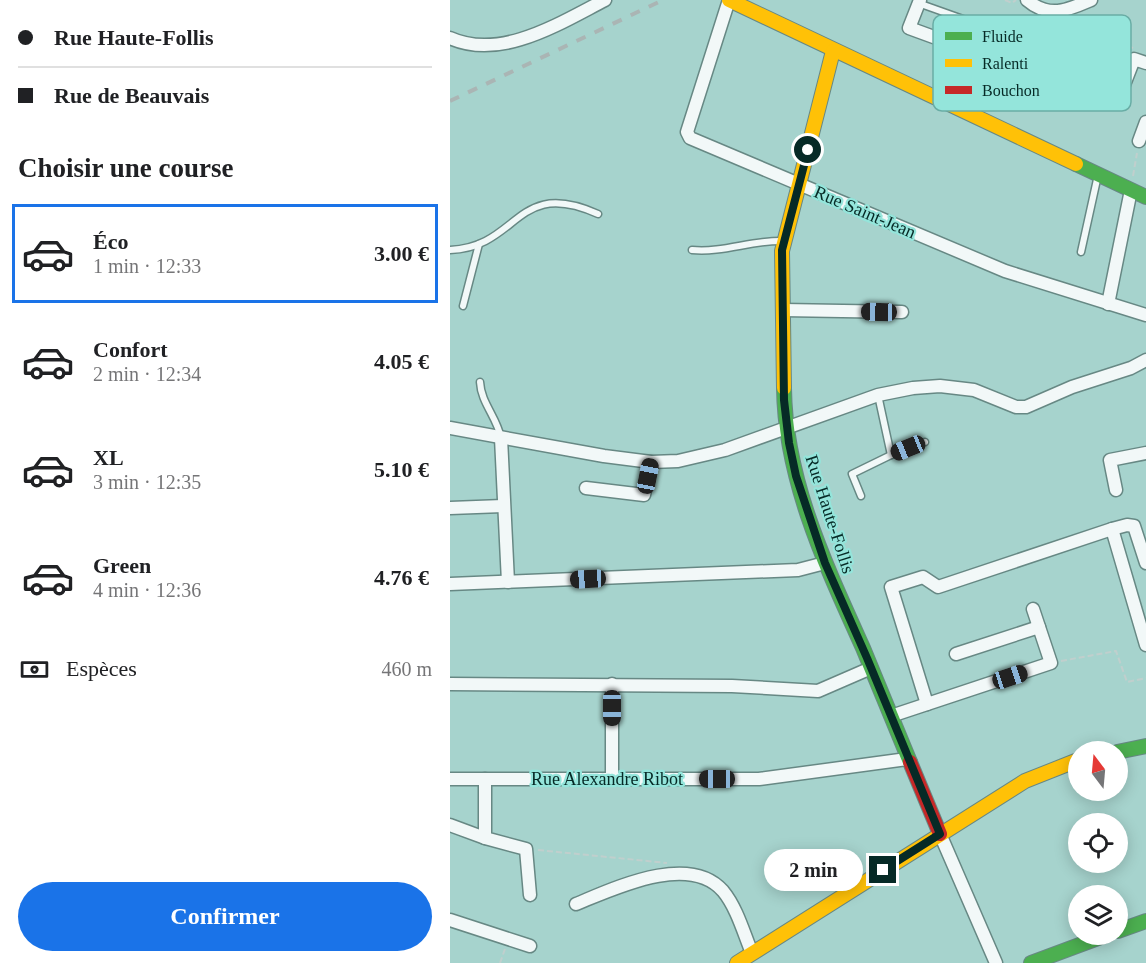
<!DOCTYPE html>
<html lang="fr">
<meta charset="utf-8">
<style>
:root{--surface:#fff;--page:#f2f2f2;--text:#202124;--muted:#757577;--line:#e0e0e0;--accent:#1a73e8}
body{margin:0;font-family:"Times New Roman",serif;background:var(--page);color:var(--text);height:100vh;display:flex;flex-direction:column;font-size:22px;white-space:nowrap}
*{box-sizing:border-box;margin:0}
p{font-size:20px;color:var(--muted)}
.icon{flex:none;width:33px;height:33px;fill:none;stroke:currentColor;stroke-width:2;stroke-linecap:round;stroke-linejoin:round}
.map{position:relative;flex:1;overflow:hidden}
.details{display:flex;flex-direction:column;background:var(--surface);width:450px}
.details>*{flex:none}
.banner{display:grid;align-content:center;height:132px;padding:0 18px;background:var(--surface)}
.needle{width:39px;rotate:344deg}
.fabs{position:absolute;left:618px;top:741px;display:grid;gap:12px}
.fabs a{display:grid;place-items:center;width:60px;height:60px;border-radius:50%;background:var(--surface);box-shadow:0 3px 15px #0003;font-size:30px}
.end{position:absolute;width:27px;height:27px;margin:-14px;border:8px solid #062a26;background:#fff;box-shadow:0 0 0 3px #fff}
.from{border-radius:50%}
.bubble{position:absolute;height:42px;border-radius:21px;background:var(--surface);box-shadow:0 3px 15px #0003;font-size:20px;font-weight:600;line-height:42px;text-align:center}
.car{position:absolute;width:18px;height:36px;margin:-18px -9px;border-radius:8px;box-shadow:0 0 4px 2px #0007;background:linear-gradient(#222 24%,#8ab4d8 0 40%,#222 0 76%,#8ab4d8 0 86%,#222 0)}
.banner b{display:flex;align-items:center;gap:21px;height:57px;font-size:22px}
.banner b+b{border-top:2px solid var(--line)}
.banner i{width:15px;height:15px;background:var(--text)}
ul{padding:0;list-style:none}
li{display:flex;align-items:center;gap:18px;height:99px;margin:0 12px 9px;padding:0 6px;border:3px solid transparent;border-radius:0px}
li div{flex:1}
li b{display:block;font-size:22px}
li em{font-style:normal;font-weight:600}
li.on{border-color:var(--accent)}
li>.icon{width:54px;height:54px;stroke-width:1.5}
h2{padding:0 18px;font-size:27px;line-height:72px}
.pay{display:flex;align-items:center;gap:15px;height:66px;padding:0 18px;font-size:22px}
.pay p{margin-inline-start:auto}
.primary-button{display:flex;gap:12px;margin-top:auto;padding:12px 18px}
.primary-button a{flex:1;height:69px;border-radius:36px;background:var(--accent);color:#fff;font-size:24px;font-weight:600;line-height:69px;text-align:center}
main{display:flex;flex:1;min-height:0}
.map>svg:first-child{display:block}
</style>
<main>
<section class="details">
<div class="banner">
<b><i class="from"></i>Rue Haute-Follis</b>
<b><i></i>Rue de Beauvais</b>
</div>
<h2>Choisir une course</h2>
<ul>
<li class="on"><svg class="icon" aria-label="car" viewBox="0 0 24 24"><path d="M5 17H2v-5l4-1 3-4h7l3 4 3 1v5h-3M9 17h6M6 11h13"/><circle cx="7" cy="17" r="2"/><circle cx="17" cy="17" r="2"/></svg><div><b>Éco</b><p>1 min · 12:33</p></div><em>3.00 €</em></li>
<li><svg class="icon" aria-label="car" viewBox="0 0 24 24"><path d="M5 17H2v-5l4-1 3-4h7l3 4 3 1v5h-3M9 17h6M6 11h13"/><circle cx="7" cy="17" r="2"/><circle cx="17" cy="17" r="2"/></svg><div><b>Confort</b><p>2 min · 12:34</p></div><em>4.05 €</em></li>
<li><svg class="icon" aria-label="car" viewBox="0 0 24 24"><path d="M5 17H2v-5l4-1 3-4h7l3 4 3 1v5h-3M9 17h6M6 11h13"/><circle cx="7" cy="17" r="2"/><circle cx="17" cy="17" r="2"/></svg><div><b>XL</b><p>3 min · 12:35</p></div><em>5.10 €</em></li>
<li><svg class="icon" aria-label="car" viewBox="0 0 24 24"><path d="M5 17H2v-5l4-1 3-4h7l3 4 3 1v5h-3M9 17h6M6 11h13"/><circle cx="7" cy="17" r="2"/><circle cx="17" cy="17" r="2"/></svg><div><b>Green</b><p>4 min · 12:36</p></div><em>4.76 €</em></li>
</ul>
<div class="pay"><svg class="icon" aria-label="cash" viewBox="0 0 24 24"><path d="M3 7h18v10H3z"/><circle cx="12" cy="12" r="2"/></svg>Espèces<p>460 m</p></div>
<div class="primary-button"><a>Confirmer</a></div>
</section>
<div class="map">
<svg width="696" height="963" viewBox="0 0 696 963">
<rect width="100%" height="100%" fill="#a6d3cd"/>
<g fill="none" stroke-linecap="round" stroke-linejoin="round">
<!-- lane casing -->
<g stroke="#678884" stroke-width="9">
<g id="lane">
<path d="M468,3L676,77"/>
<path d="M0,250C70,247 65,177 148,214"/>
<path d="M242,250C273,253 302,240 333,241"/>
<path d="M631,252L648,175"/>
<path d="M13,306L29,244"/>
<path d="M30,382C31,403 47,417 51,438"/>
<path d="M428,395L441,455L475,442"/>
<path d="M411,496L402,474L441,455"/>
</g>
</g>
<!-- street casing -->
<g stroke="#678884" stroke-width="15">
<g id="street">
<path d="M279,0L237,132L240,138L555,271L696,315"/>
<path d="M470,0L459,28L651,98L670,95L684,59L696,63"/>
<path d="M577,0C599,19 618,10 641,0"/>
<path d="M0,38C51,61 110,23 155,0"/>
<path d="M689,141L696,122"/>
<path d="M658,304L681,190"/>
<path d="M333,310L452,312"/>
<path d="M0,428L154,456L201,462L228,461L275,450L428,395L463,388L490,386L524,390L566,407H576L622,387L681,368L696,360"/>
<path d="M51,438L58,582"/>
<path d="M136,488L194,495L201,462"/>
<path d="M666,490L660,460L696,453"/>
<path d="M0,508L53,506"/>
<path d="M662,529L677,525L684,526L696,563"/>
<path d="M0,584L348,570L375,563"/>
<path d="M506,654L589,627"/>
<path d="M0,684L282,686L368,691L421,668"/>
<path d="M162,684V779"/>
<path d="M477,704L441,587L473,577L488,587L662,529L696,645"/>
<path d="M441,716L601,663L583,609"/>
<path d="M0,779H309L457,759"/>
<path d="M35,779V838L76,849L80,895"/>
<path d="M0,825L35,838"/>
<path d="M490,834L546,963"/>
<path d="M126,904C163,889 239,852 273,891C287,908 294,934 302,953"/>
<path d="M0,920L80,946"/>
</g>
</g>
<!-- fast casing -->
<g stroke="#678884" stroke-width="16">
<g id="fast">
<path d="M626,164L696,197"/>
<path d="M334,388C335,480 376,566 413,648C429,686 444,724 460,762"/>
<path d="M667,752L696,746"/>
<path d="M668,931L696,921"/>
<path d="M581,963L659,934"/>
</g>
</g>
<!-- slow casing -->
<g stroke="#678884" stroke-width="16">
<g id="slow">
<path d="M279,0L626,164"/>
<path d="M334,388L332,251L383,51"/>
<path d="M287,963L575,781L628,760"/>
</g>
</g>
<!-- jam casing -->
<g stroke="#678884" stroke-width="16">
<path id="jam" d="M460,762L490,834"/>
</g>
<!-- path -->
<g stroke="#c0cfcd" stroke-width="2" stroke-dasharray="6 3" stroke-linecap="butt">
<path d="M555,0L562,3L566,0"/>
<path d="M613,21L683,48"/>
<path d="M683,176L687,153"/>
<path d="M611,661L666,651L677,682L696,678"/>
<path d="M88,850L217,863"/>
<path d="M50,963L55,949"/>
</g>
<!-- lane -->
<use href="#lane" stroke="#f2f8f8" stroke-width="6"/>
<!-- street -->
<use href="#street" stroke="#f2f8f8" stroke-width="12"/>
<!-- fast -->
<use href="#fast" stroke="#4caf50" stroke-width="14"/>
<!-- slow -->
<use href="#slow" stroke="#ffc107" stroke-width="14"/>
<!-- jam -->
<use href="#jam" stroke="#c62828" stroke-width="14"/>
<!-- rail -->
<path stroke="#aab5b4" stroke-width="4" stroke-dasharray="10 10" stroke-linecap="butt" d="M0,101L213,0"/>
</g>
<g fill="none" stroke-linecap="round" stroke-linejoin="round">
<!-- route -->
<path stroke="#062a26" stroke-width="8" d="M358,150L332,250L334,400L339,443L346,476L375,563L417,658L490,834L433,870"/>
</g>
<g text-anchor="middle" stroke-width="4.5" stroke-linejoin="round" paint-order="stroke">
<!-- street labels -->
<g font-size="18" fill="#062a26" stroke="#94e5db">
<text transform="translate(415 212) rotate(23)" y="6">Rue Saint-Jean</text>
<text transform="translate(380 514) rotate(72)" y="6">Rue Haute-Follis</text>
<text x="157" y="785">Rue Alexandre Ribot</text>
</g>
</g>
<!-- legend -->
<rect x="483" y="15" width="198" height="96" rx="9" fill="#94e5db" stroke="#69ada5" stroke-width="1.5"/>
<rect x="495" y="32" width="27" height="8" fill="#4caf50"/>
<rect x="495" y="59" width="27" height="8" fill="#ffc107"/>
<rect x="495" y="86" width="27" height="8" fill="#c62828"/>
<g font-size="16" fill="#062a26">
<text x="532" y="42">Fluide</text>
<text x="532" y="69">Ralenti</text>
<text x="532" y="96">Bouchon</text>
</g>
</svg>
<div class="fabs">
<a><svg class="needle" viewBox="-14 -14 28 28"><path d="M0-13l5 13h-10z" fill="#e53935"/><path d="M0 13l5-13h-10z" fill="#757577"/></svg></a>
<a><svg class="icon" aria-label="locate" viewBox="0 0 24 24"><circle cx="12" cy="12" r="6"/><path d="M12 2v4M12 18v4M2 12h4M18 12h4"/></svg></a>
<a><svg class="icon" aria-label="layers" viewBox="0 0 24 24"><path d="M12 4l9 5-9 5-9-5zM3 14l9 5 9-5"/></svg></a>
</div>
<i class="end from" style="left:358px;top:150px"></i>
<i class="end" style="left:433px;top:870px"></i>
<div class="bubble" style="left:314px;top:849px;width:99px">2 min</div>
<i class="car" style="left:429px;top:312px;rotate:271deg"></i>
<i class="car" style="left:458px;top:448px;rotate:248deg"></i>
<i class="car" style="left:198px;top:476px;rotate:11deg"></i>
<i class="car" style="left:138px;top:579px;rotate:267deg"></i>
<i class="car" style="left:560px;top:677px;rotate:72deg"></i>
<i class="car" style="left:162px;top:708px;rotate:180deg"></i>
<i class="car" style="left:267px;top:779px;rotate:270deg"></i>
</div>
</main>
